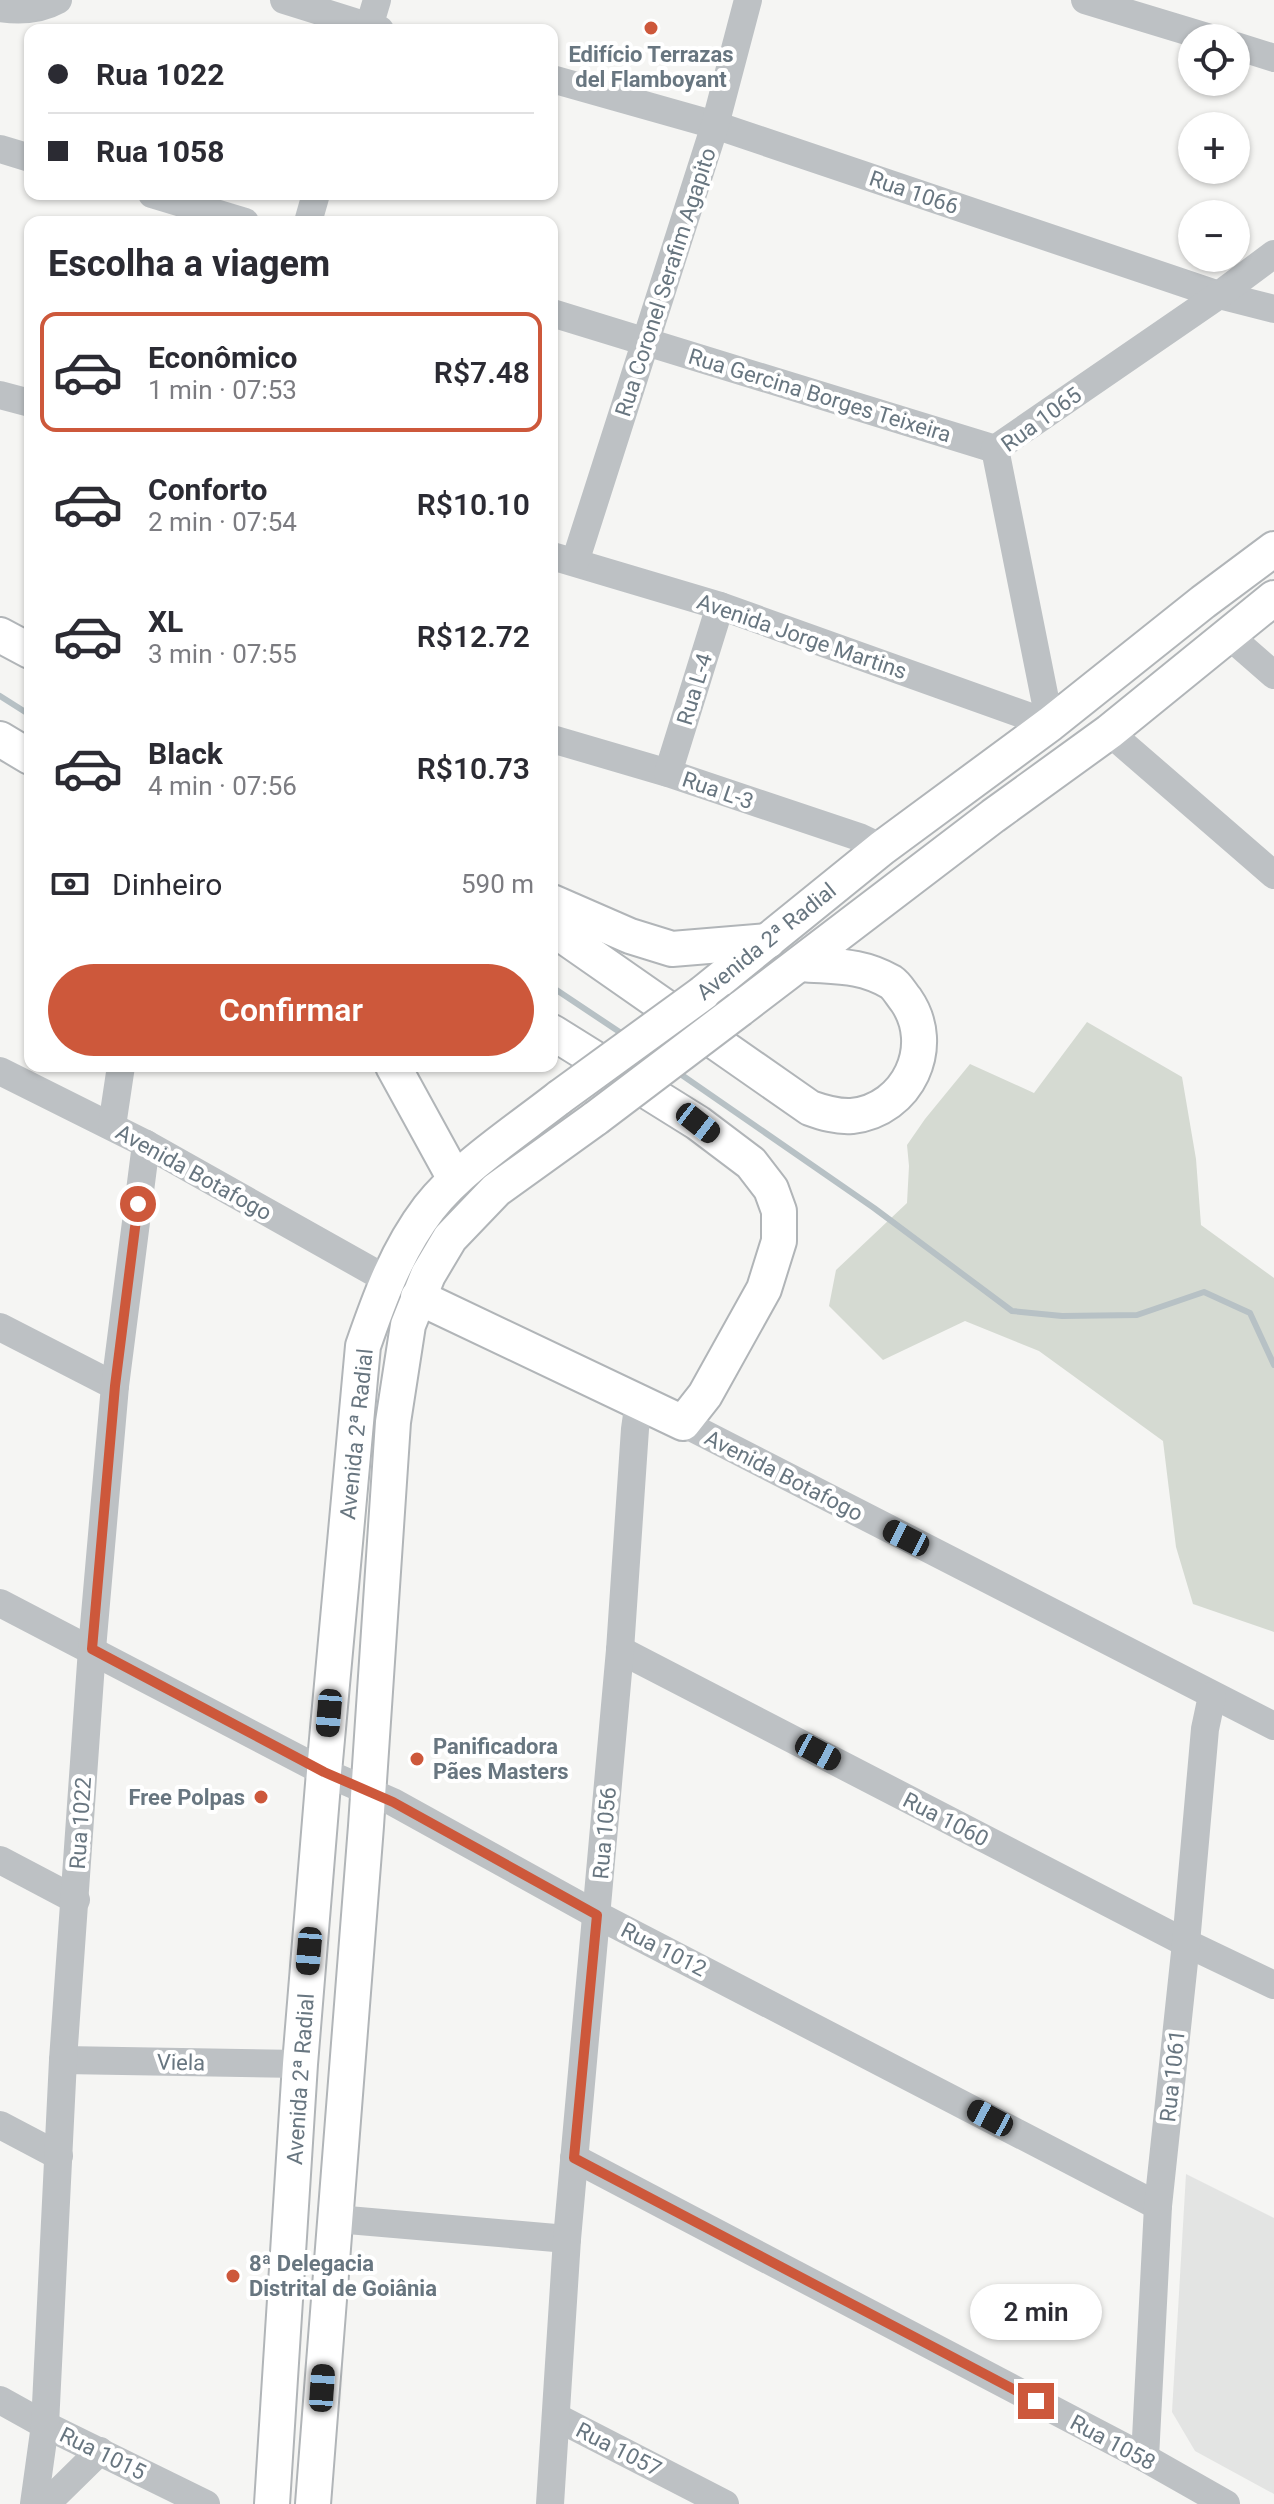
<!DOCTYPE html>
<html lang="pt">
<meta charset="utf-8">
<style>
:root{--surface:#fff;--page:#f2f2f3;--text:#2b2b33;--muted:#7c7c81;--line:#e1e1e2;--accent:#cd583b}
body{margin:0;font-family:Roboto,sans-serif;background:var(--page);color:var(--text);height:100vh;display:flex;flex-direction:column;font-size:30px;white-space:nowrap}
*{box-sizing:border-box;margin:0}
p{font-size:26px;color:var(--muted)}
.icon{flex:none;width:44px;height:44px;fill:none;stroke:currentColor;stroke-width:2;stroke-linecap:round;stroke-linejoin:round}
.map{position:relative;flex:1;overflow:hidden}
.side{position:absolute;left:24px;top:216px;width:534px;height:856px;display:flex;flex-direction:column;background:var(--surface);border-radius:16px;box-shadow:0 2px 6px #0004}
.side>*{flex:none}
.hud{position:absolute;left:24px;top:24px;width:534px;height:176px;border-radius:16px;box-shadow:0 2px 6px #0004;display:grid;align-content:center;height:176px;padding:0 24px;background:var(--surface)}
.buttons{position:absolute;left:1178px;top:24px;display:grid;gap:16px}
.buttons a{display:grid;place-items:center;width:72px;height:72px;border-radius:50%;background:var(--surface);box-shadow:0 2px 6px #0004;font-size:40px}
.end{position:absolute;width:36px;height:36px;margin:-18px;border:10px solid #cd583b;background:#fff;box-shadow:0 0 0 4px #fff}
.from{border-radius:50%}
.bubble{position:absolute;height:56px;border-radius:28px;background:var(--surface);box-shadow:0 2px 6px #0004;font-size:26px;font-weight:600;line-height:56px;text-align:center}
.car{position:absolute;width:24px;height:48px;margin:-24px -12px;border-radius:10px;box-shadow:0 0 6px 2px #0007;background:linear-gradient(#222 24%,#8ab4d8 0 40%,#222 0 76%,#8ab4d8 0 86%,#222 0)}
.hud b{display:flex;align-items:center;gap:28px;height:76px;font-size:30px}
.hud b+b{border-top:2px solid var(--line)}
.hud i{width:20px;height:20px;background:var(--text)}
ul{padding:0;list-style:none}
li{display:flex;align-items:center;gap:24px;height:120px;margin:0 16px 12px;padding:0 8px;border:4px solid transparent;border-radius:16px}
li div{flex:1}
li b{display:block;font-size:30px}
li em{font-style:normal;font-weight:600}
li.current{border-color:var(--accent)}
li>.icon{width:72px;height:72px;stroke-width:1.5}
h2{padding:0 24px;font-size:36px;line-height:96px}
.pay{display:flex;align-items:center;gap:20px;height:88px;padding:0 24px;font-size:30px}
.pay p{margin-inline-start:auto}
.action{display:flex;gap:16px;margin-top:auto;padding:16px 24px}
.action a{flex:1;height:92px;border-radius:48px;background:var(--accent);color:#fff;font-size:32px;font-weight:600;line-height:92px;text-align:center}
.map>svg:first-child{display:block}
</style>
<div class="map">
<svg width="1274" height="2504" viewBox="0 0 1274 2504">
<rect width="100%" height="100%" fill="#f5f5f3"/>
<!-- built -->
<path fill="#e3e4e3" d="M1186,2174L1274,2218V2494L1195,2451L1172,2412Z"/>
<!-- green -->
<path fill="#d5dad2" d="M1087,1022L1182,1077L1196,1159L1201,1225L1274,1278V1632L1193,1604L1176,1547L1163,1441L1039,1351L965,1321L883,1360L829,1306L836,1270L907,1203L909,1166L907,1145L925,1119L970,1064L1034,1093Z"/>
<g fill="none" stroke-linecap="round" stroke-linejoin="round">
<!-- stream -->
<g stroke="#b7c1c5" stroke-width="6">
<path d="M0,696L30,715"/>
<path d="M552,987L624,1035"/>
<path d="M676,1071L874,1208L1012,1311L1062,1316L1137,1315L1204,1292L1250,1313L1274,1365"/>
</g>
<!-- major casing -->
<g stroke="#b1b5b8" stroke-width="38">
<g id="major">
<path d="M0,635L30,651"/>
<path d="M0,739L30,757"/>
<path d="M552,902L630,936L672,949L768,941"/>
<path d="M552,928L810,1108C824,1113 837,1117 852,1116C908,1110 938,1046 906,1000C901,994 897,986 891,982C860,964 835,967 801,964"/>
<path d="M703,993L882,848L1050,724L1203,602L1274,549"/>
<path d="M740,1009L993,816L1109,732L1274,598"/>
<path d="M393,1066L455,1179"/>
<path d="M418,1297L683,1423L705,1395L764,1289L779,1241V1211L771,1189L751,1163L698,1123L552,1032"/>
<path d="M272,2504L300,2064L324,1772L363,1346C380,1297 397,1250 429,1208C461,1167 518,1130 560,1097"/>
<path d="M313,2504L366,1826L393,1422L408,1325L428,1275L450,1238L496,1190L596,1118"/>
</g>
</g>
<!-- minor -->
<g stroke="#bdc1c4" stroke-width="28">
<path d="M284,0L380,30"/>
<path d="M1085,0L1210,38"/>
<path d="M0,8C20,11 40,10 58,0"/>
<path d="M368,30L377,0"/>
<path d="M1236,46L1274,58"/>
<path d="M552,79L715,125L1219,295L1274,309"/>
<path d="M0,149L30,158"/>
<path d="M152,194L245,222"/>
<path d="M308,222L316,194"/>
<path d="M552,313L995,449"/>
<path d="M0,395L30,403"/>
<path d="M552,556L720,606L1050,724"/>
<path d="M575,562L715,125L748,0"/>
<path d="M1227,634L1274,675"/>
<path d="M1050,724L995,449L1219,295L1274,254"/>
<path d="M1109,732L1274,875"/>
<path d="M552,739L668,773L859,837L882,848"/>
<path d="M668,773L720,606"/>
<path d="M0,1071L146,1144L386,1279"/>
<path d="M112,1126L121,1066"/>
<path d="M0,1327L115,1386"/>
<path d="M683,1423L1274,1726"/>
<path d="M0,1603L324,1772L393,1802L597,1915L1158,2206"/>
<path d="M620,1650L1186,1943L1274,1985"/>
<path d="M0,1860L76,1900"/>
<path d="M63,2060L300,2064"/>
<path d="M0,2125L59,2156"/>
<path d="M574,2158L1145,2458L1226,2504"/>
<path d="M336,2219L567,2239"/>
<path d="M0,2400L45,2425L206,2504"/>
<path d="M556,2417L725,2504"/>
<path d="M1145,2458L1158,2206L1186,1943L1205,1729L1212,1696"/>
<path d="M34,2504L45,2425L63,2060L92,1649L115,1386L146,1144"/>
<path d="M46,2504L100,2451"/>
<path d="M550,2504L567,2239L620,1650L635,1429L639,1401"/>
</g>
<!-- major -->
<use href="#major" stroke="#fff" stroke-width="34"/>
<!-- major-bridge casing -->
<g stroke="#b1b5b8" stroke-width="38" stroke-linecap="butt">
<g id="major-bridge">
<path d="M560,1097L703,993"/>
<path d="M596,1118L740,1009"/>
</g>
</g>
<!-- major-bridge -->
<use href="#major-bridge" stroke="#fff" stroke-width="34"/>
</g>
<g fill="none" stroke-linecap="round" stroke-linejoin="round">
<!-- route -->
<path stroke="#cd583b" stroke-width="10" d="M138,1204L115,1386L92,1649L324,1772L393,1802L597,1915L574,2158L1036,2401"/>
</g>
<!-- markers -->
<g fill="#cd583b" stroke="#fff" stroke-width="3">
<circle cx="651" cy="28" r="8"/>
<circle cx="417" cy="1759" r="8"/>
<circle cx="261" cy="1797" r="8"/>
<circle cx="233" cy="2276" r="8"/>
</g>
<g text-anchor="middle" stroke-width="8" stroke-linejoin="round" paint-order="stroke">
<!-- poi labels -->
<g font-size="22" font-weight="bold" fill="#687680" stroke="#fff" text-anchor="start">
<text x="651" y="62" text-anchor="middle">Edifício Terrazas<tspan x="651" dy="25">del Flamboyant</tspan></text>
<text x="433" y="1754">Panificadora<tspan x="433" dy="25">Pães Masters</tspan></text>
<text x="245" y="1805" text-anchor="end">Free Polpas</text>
<text x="249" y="2271">8ª Delegacia<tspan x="249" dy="25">Distrital de Goiânia</tspan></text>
</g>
<!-- street labels -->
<g font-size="22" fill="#687680" stroke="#fff">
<text transform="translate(914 192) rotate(19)" y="8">Rua 1066</text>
<text transform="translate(665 282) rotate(-72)" y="8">Rua Coronel Serafim Agapito</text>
<text transform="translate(820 395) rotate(17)" y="8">Rua Gercina Borges Teixeira</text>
<text transform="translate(1041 419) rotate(-36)" y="8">Rua 1065</text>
<text transform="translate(802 636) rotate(19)" y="8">Avenida Jorge Martins</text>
<text transform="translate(694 689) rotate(-73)" y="8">Rua L-4</text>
<text transform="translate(718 790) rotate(19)" y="8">Rua L-3</text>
<text transform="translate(766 941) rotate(-39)" y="8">Avenida 2ª Radial</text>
<text transform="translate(194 1172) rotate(29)" y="8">Avenida Botafogo</text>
<text transform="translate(356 1434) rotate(-84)" y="8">Avenida 2ª Radial</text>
<text transform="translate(784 1475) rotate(27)" y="8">Avenida Botafogo</text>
<text transform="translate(946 1819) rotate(27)" y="8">Rua 1060</text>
<text transform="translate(80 1823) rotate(-86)" y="8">Rua 1022</text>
<text transform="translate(604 1833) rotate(-85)" y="8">Rua 1056</text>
<text transform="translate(664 1949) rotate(27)" y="8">Rua 1012</text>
<text transform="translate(181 2062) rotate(1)" y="8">Viela</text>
<text transform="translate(1172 2076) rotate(-84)" y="8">Rua 1061</text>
<text transform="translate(300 2079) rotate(-86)" y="8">Avenida 2ª Radial</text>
<text transform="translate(1113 2442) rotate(28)" y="8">Rua 1058</text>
<text transform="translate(619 2449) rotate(27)" y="8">Rua 1057</text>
<text transform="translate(103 2453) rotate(26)" y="8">Rua 1015</text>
</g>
</g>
</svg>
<div class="buttons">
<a><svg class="icon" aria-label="locate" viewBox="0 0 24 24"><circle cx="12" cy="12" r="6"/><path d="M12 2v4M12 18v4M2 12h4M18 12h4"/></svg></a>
<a>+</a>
<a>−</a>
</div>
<i class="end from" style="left:138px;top:1204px"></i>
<i class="end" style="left:1036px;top:2401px"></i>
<div class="bubble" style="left:970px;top:2284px;width:132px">2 min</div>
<i class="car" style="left:698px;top:1123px;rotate:128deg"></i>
<i class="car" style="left:906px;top:1538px;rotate:297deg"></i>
<i class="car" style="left:329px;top:1713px;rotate:185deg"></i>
<i class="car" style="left:818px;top:1752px;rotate:118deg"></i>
<i class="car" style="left:309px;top:1951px;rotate:185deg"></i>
<i class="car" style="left:990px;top:2118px;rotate:298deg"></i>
<i class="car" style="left:322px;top:2388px;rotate:4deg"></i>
<div class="hud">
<b><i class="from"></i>Rua 1022</b>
<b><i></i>Rua 1058</b>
</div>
<section class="side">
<h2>Escolha a viagem</h2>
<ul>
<li class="current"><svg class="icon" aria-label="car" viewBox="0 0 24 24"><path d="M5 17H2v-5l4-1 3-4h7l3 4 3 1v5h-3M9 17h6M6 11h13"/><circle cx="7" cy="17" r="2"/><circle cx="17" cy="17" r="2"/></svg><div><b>Econômico</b><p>1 min · 07:53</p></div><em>R$7.48</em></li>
<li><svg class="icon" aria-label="car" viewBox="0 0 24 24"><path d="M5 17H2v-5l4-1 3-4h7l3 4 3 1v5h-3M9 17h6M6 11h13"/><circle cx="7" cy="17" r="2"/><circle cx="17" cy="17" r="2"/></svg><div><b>Conforto</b><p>2 min · 07:54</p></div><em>R$10.10</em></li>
<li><svg class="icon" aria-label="car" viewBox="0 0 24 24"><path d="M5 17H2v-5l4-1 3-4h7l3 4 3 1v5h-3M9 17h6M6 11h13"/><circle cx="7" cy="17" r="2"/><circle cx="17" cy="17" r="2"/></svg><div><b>XL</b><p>3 min · 07:55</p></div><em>R$12.72</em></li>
<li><svg class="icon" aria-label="car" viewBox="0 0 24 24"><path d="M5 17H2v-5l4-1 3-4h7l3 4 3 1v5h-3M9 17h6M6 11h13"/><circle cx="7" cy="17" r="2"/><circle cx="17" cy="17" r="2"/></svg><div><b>Black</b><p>4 min · 07:56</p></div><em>R$10.73</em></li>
</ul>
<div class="pay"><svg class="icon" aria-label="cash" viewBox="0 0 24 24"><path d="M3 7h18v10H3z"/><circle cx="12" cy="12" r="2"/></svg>Dinheiro<p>590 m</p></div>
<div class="action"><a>Confirmar</a></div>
</section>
</div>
